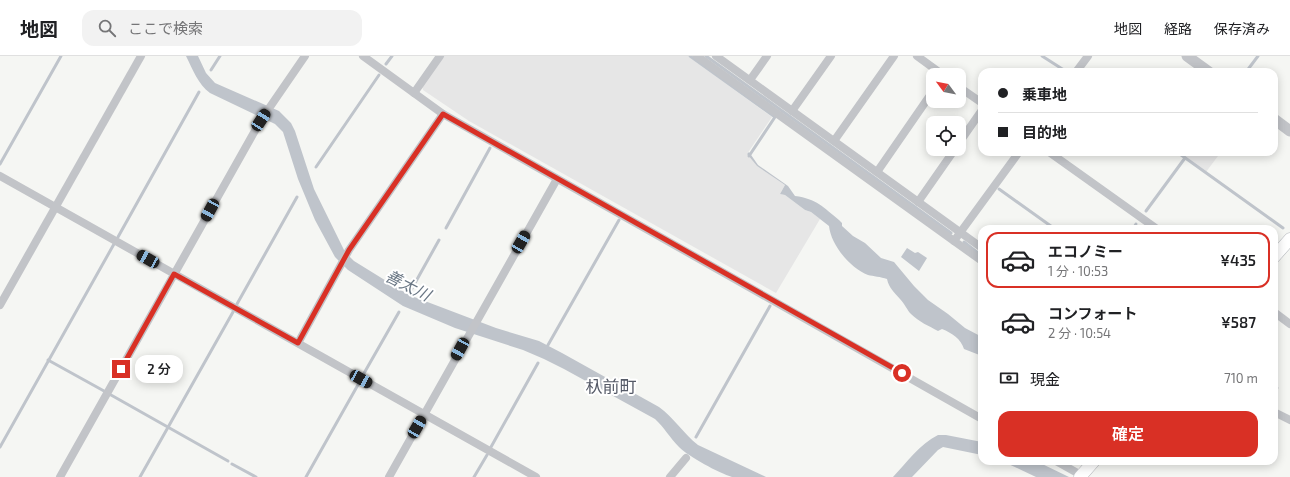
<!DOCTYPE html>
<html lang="ja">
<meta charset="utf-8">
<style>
:root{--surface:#fff;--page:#f2f2f2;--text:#202124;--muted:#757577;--line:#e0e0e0;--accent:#d93025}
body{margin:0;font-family:"Exo 2","Noto Sans JP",sans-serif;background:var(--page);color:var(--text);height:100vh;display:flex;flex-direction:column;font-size:15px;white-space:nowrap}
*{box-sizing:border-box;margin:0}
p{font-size:13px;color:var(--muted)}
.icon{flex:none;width:22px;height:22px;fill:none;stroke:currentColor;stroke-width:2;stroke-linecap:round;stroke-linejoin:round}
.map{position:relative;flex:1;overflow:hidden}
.sheet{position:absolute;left:978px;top:169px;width:300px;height:240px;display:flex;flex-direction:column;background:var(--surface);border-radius:12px;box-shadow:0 2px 10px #0003}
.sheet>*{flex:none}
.banner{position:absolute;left:978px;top:12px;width:300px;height:88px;border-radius:12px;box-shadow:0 2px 10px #0003;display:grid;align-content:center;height:88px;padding:0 20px;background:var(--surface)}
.needle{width:26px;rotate:302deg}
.controls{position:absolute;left:926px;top:12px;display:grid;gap:8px}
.controls a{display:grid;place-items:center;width:40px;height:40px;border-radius:8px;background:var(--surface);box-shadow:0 2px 10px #0003;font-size:20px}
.end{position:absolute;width:18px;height:18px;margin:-9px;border:5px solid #d93025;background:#fff;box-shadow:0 0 0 2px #fff}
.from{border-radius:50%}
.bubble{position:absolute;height:28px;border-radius:12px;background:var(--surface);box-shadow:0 2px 10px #0003;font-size:13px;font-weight:600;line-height:28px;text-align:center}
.car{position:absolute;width:12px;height:24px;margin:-12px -6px;border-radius:5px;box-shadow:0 0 3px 1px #0007;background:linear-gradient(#222 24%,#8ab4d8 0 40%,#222 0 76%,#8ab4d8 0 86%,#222 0)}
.banner b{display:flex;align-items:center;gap:14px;height:38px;font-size:15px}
.banner b+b{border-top:1px solid var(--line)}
.banner i{width:10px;height:10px;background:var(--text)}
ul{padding:7px 0 0;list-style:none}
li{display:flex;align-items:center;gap:12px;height:56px;margin:0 8px 6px;padding:0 12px;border:2px solid transparent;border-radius:12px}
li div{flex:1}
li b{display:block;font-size:15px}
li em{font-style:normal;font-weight:600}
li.selected{border-color:var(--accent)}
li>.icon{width:36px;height:36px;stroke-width:1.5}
.pay{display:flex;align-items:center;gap:10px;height:44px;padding:0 20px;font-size:15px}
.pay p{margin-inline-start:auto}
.action{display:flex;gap:8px;margin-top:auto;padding:8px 20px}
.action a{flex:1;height:46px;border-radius:12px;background:var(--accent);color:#fff;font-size:16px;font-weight:600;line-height:46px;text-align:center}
header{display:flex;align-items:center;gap:24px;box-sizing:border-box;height:56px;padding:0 20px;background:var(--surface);border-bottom:1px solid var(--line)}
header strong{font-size:19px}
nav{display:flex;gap:22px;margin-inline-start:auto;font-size:14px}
.search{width:280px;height:36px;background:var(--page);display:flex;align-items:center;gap:10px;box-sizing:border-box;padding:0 14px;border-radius:12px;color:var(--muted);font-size:15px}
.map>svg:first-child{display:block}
</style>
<header>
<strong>地図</strong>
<div class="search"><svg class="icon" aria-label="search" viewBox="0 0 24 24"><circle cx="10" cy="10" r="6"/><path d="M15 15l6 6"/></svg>ここで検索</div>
<nav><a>地図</a><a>経路</a><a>保存済み</a></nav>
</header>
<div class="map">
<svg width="1290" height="421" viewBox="0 0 1290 421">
<rect width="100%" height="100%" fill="#f5f6f3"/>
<!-- built -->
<g fill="#e6e6e6">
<path d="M442,0H688L772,61L747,98L757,110L785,129L780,138L785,139L805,154L811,156L820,163L776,237L469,65L423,34L422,30Z"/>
<path d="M1179,96H1221L1206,116Z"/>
</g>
<!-- water -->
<g fill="#bfc4cb">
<path d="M186,0H198L206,17L215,27L270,51L279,55L291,67L295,75L314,133L345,196L354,205L409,239L496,272L539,285L562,297L659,351C674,362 684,378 698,389L766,421C757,421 741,421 732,421C719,417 689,401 679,391C670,382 664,371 655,363L564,313L544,303L523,294L455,272L403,250L348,214L335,201L315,164L298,123L283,76L275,68L210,37C198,28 193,14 186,0Z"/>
<path d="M749,96L758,109L788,130L795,140C817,143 823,151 839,164L842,167V170L853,180L865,187L881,202L894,206L914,230L928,244L948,258L965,272L982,281V300L964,293C961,283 952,277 942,273L938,275C929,270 919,266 911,258C907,254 905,248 900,243C894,236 889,232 887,223C881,221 873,220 868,219C850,212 831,189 829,170L811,156L805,154L785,139L780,138L785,129L757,110L747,98Z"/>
<path d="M907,192L915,197L918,196L927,202L919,215L901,201Z"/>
<path d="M938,379H946L982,386V399L943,391L938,394L912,421H893C907,406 920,388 938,379Z"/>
<path d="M1002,405H1036L1069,421H1036Z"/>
</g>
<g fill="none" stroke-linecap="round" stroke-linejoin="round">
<!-- stream -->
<g stroke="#bfc4cb" stroke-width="3">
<path d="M690,0L775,61L749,100"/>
<path d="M706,0L951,177"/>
<path d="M1042,0L1067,16"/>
<path d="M386,8L392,0"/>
<path d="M211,14L220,0"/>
<path d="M1246,16L1258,0"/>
<path d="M1177,96L1283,172"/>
<path d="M0,108L61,0"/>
<path d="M316,111L379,19"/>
<path d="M999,133L1055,173"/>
<path d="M1146,155L1185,102"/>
<path d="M446,172L490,92"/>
<path d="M1133,173L1136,168"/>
<path d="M118,181L199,36"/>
<path d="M964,186L978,197"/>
<path d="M410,236L439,184"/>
<path d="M237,248L297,141"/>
<path d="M548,289L619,164"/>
<path d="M48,304L104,335"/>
<path d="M363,319L399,256"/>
<path d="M1274,330L1277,332"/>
<path d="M111,339L228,405"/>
<path d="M696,381L770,250"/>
<path d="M0,391L114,188"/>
<path d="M491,391L538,307"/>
<path d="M232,408L256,421"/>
<path d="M140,421L233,256"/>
<path d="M306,421L359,327"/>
<path d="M474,421L487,399"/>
</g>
<!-- secondary casing -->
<g stroke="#b4b7bc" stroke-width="13">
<g id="secondary">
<path d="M1274,201L1290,183"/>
<path d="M1080,421L1094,405"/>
</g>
</g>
<!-- minor -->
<g stroke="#c2c4c8" stroke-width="8">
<path d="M363,0L443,58L982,363"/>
<path d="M697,0L954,185"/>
<path d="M716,0L982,192"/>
<path d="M917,0L943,19"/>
<path d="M1076,16L1088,0"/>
<path d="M750,24L767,0"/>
<path d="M959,31L982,47"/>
<path d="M414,37L440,0"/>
<path d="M792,55L831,0"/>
<path d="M834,85L894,0"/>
<path d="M959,87L982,54"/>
<path d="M1049,96L1157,173"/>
<path d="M877,116L933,35"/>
<path d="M0,120L536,421"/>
<path d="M918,146L955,93"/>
<path d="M982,205L954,185L1019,96"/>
<path d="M0,249L141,0"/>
<path d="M1274,256L1290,268"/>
<path d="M298,287L349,194L443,58"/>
<path d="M1274,356L1290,364"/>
<path d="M1056,405L1081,419"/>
<path d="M60,421L261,64L305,0"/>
<path d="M389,421L557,123"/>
<path d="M670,421L686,402"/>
</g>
<!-- tertiary -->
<g stroke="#c2c4c8" stroke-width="11">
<path d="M1187,0L1209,16"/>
<path d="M1274,63L1290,75"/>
</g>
<!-- secondary -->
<use href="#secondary" stroke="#fff" stroke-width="12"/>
</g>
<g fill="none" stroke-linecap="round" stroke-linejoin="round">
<!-- route -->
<path stroke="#d93025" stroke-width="5" d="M121,313L174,218L298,287L349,194L443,58L902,317"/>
</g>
<g text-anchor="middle" stroke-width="4" stroke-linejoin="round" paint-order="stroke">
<!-- water labels -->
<g font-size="16" font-style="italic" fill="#697684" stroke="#fff">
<text transform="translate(408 229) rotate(27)" y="6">善太川</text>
</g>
<!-- quarter labels -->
<g font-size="17" fill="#555a67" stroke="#fff">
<text x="611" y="337">杁前町</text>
</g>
</g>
</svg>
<div class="controls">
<a><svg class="needle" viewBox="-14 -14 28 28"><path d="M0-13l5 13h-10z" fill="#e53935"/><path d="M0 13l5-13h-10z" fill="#757577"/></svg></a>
<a><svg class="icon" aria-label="locate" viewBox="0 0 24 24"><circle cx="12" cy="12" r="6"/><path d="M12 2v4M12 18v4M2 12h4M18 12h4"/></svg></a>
</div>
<i class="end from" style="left:902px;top:317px"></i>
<i class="end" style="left:121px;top:313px"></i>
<div class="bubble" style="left:135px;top:299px;width:48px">2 分</div>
<i class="car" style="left:261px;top:64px;rotate:33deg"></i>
<i class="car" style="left:210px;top:154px;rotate:209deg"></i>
<i class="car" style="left:521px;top:186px;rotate:30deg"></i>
<i class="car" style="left:148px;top:203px;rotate:299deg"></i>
<i class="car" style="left:460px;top:293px;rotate:209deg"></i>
<i class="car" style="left:361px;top:323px;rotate:119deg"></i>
<i class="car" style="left:417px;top:371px;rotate:30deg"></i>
<div class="banner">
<b><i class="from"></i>乗車地</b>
<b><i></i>目的地</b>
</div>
<section class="sheet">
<ul>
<li class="selected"><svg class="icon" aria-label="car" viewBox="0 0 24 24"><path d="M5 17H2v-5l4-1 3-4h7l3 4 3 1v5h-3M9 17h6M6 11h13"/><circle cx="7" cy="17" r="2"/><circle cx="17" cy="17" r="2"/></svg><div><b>エコノミー</b><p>1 分 · 10:53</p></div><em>¥435</em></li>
<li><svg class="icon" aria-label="car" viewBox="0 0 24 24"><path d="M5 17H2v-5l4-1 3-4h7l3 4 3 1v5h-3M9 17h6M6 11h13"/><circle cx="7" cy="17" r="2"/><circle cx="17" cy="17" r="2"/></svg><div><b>コンフォート</b><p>2 分 · 10:54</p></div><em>¥587</em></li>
</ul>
<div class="pay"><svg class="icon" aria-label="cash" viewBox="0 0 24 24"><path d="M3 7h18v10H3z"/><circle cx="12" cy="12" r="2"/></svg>現金<p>710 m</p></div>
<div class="action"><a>確定</a></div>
</section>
</div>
